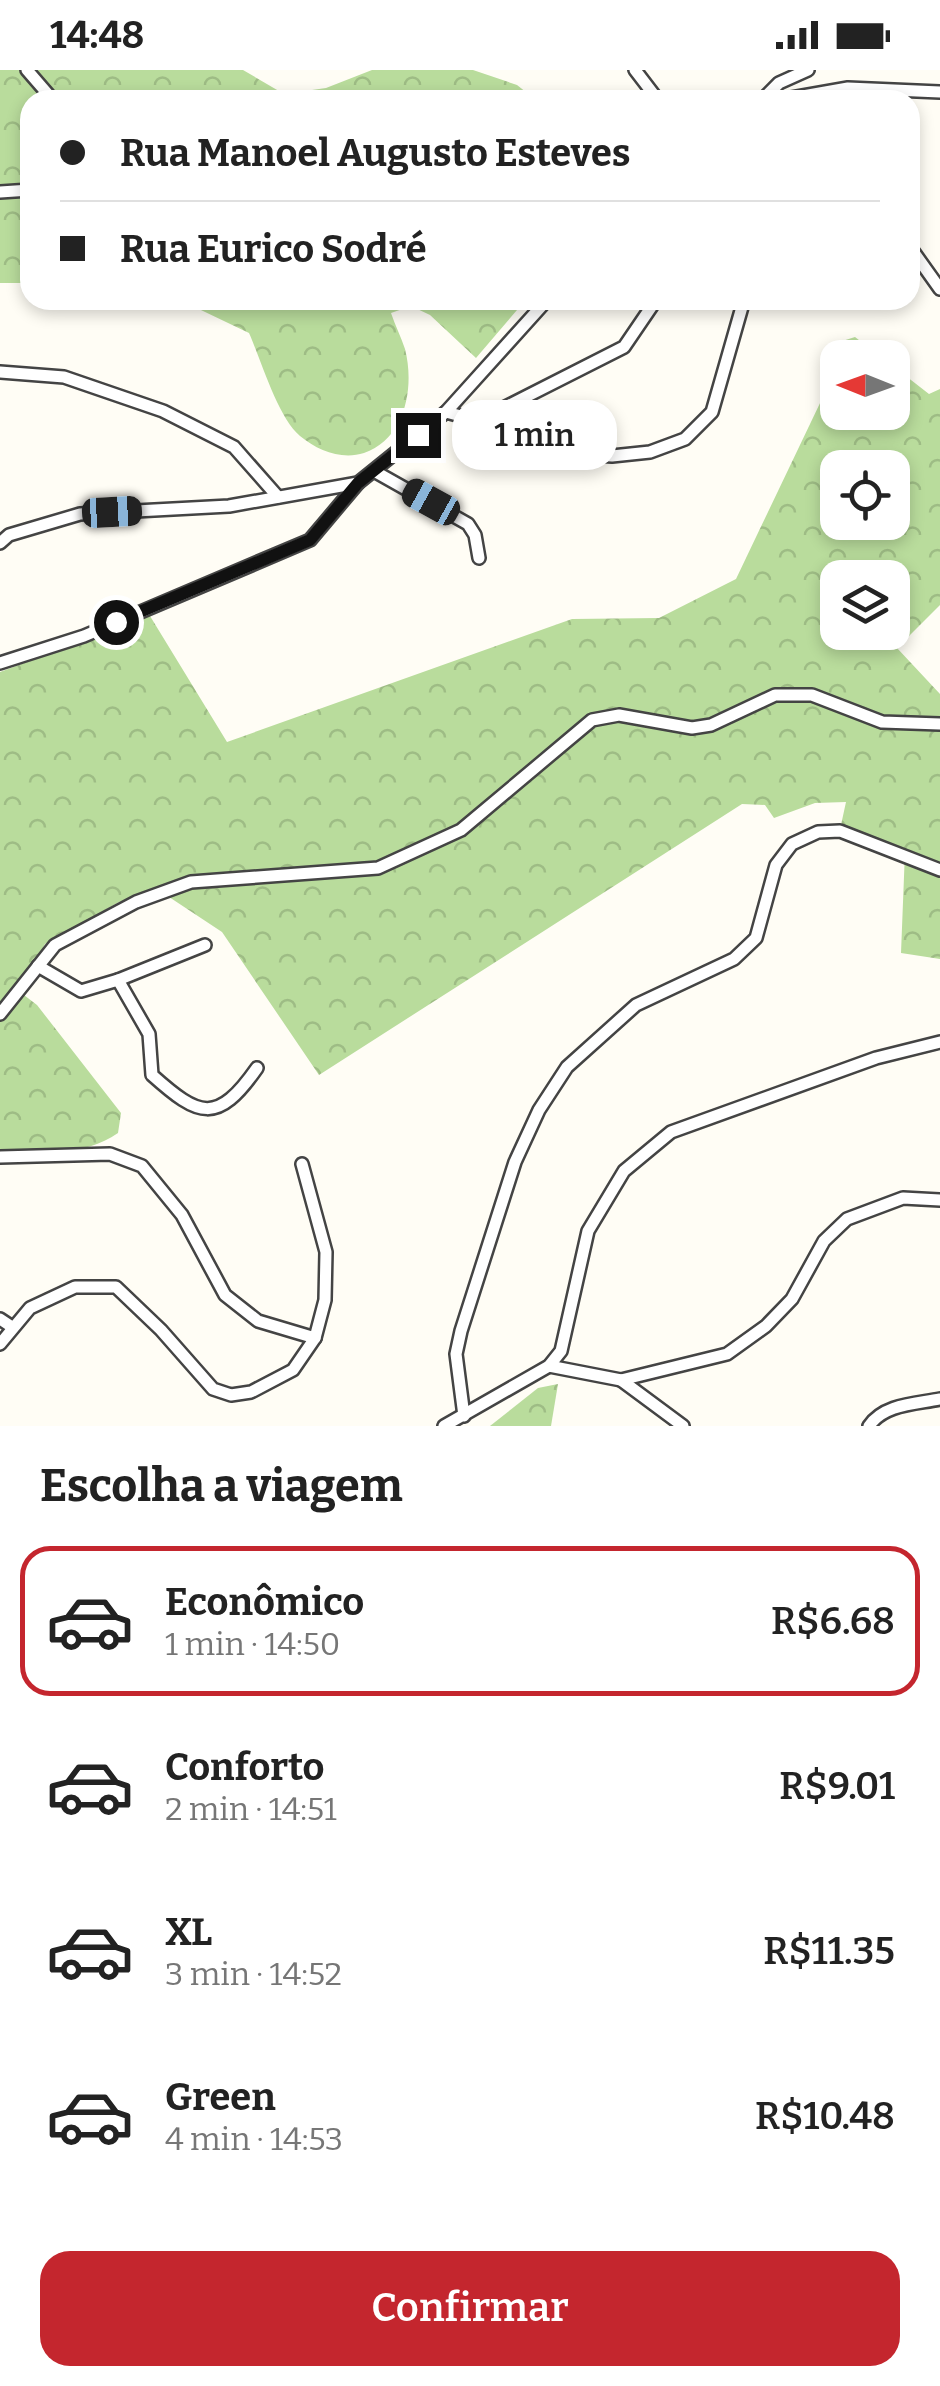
<!DOCTYPE html>
<html lang="pt">
<meta charset="utf-8">
<style>
:root{--surface:#fff;--page:#f6f6f6;--text:#222;--muted:#767676;--line:#e0e0e0;--accent:#c4262e}
body{margin:0;font-family:Bitter,serif;background:var(--page);color:var(--text);height:100vh;display:flex;flex-direction:column;font-size:38px;white-space:nowrap}
*{box-sizing:border-box;margin:0}
p{font-size:32px;color:var(--muted)}
.icon{flex:none;width:55px;height:55px;fill:none;stroke:currentColor;stroke-width:2;stroke-linecap:round;stroke-linejoin:round}
.map{position:relative;height:1356px;overflow:hidden}
.drawer{display:flex;flex-direction:column;background:var(--surface);flex:1}
.drawer>*{flex:none}
.banner{position:absolute;left:20px;top:20px;width:900px;height:220px;border-radius:30px;box-shadow:0 5px 15px #0003;display:grid;align-content:center;height:220px;padding:0 40px;background:var(--surface)}
.needle{width:65px;rotate:271deg}
.fabs{position:absolute;left:820px;top:270px;display:grid;gap:20px}
.fabs a{display:grid;place-items:center;width:90px;height:90px;border-radius:20px;background:var(--surface);box-shadow:0 5px 15px #0003;font-size:50px}
.end{position:absolute;width:45px;height:45px;margin:-22px;border:12px solid #111;background:#fff;box-shadow:0 0 0 5px #fff}
.from{border-radius:50%}
.bubble{position:absolute;height:70px;border-radius:30px;background:var(--surface);box-shadow:0 5px 15px #0003;font-size:32px;font-weight:600;line-height:70px;text-align:center}
.car{position:absolute;width:30px;height:60px;margin:-30px -15px;border-radius:12px;box-shadow:0 0 8px 2px #0007;background:linear-gradient(#222 24%,#8ab4d8 0 40%,#222 0 76%,#8ab4d8 0 86%,#222 0)}
.banner b{display:flex;align-items:center;gap:35px;height:95px;font-size:38px}
.banner b+b{border-top:2px solid var(--line)}
.banner i{width:25px;height:25px;background:var(--text)}
ul{padding:0;list-style:none}
li{display:flex;align-items:center;gap:30px;height:150px;margin:0 20px 15px;padding:0 20px;border:5px solid transparent;border-radius:30px}
li div{flex:1}
li b{display:block;font-size:38px}
li em{font-style:normal;font-weight:600}
li.on{border-color:var(--accent)}
li>.icon{width:90px;height:90px;stroke-width:1.5}
h2{padding:0 40px;font-size:45px;line-height:120px}
.primary-button{display:flex;gap:20px;margin-top:auto;padding:20px 40px}
.primary-button a{flex:1;height:115px;border-radius:30px;background:var(--accent);color:#fff;font-size:40px;font-weight:600;line-height:115px;text-align:center}
.status{display:flex;justify-content:space-between;align-items:center;height:70px;padding:0 50px;background:var(--surface);direction:ltr}
.status svg{height:28px;fill:currentColor}
.map>svg:first-child{display:block}
</style>
<div class="status"><b>14:48</b><svg viewBox="0 0 49 12"><path d="M0 12V9h3v3zM5 12V6h3v6zM10 12V3h3v9zM15 12V0h3v12zM26 1h20v11H26zM47 4h2v5h-2z"/></svg></div>
<div class="map">
<svg width="940" height="1356" viewBox="0 0 940 1356">
<defs>
<pattern id="forest-crowns" width="20" height="18" patternUnits="userSpaceOnUse" patternTransform="scale(2.5)"><rect width="20" height="18" fill="#b9dc9c"/><path d="M2 6a3 3 0 1 1 6 0M12 15a3 3 0 1 1 6 0" fill="none" stroke="#9ebc85"/></pattern>
</defs>
<rect width="100%" height="100%" fill="#fffdf5"/>
<!-- forest -->
<g fill="url(#forest-crowns)" fill-rule="evenodd">
<path d="M0,0H243L284,24L326,18L372,0H473L517,15L536,30H30V213H0Z"/>
<path d="M180,230H508L517,240L476,288L430,245L411,236L391,243C395,255 401,267 405,279C415,318 405,369 364,383C342,390 318,381 300,366C278,348 261,290 249,263Z"/>
<path d="M855,267L881,287L838,288V342H892L893,296L929,324L940,319V535L897,578L940,624V889L901,883L905,781L841,755L846,732L815,733L774,748L765,735L742,734L319,1005L222,862L160,821L119,832L45,874L20,922L37,935L121,1043L118,1063C83,1087 41,1082 0,1084V602L150,546L227,672L572,549L659,548L736,509L821,331L826,291L836,273ZM838,398H892V452H838ZM838,508H892V562H838Z"/>
<path d="M558,1314L551,1356H490L538,1318Z"/>
</g>
<g fill="none" stroke-linecap="round" stroke-linejoin="round">
<!-- minor casing -->
<g stroke="#444" stroke-width="16">
<g id="minor">
<path d="M27,0L53,30"/>
<path d="M635,0L658,30"/>
<path d="M762,30L779,13L808,0"/>
<path d="M780,30L848,18L940,22"/>
<path d="M0,122L30,120"/>
<path d="M910,177L940,219"/>
<path d="M0,302L64,307L163,341L234,377L278,427"/>
<path d="M446,342L505,358L578,384L612,386L650,382L685,369L712,342L744,230"/>
<path d="M478,351L624,277L656,230"/>
<path d="M374,401L468,454L475,465L479,488"/>
<path d="M0,473L9,465L80,444L229,436L358,413L446,342L547,230"/>
<path d="M0,593L84,566L310,470L358,413"/>
<path d="M38,896L81,921L118,910L205,875"/>
<path d="M118,910L149,964L152,1005C199,1047 217,1055 257,998"/>
<path d="M0,944L55,875L136,832L191,812L378,798L461,760L592,650L619,645L692,658L711,655L775,625H812L882,652L940,654"/>
<path d="M0,1087L110,1084L142,1096L182,1145L225,1225L258,1251L315,1268"/>
<path d="M0,1249L12,1257"/>
<path d="M0,1274L30,1238L75,1217H116L161,1260L213,1319L231,1325L251,1322L293,1300L315,1268L325,1230L326,1182L302,1094"/>
<path d="M549,1296L621,1310L727,1284L766,1256L792,1229L824,1171L847,1149L903,1128L940,1130"/>
<path d="M621,1310L683,1356"/>
<path d="M464,1346L456,1284L461,1261L515,1092L539,1040L567,997L636,935L734,889L756,868L776,795L792,774L818,762L840,761L940,800"/>
<path d="M444,1356L549,1296L561,1281L588,1161L624,1101L671,1062L876,988L940,972"/>
<path d="M869,1356C884,1334 915,1334 940,1329"/>
</g>
</g>
<!-- minor -->
<use href="#minor" stroke="#fff" stroke-width="11"/>
</g>
<g fill="none" stroke-linecap="round" stroke-linejoin="round">
<!-- route -->
<path stroke="#111" stroke-width="12" d="M116,552L310,470L358,413L418,365"/>
</g>
</svg>
<div class="fabs">
<a><svg class="needle" viewBox="-14 -14 28 28"><path d="M0-13l5 13h-10z" fill="#e53935"/><path d="M0 13l5-13h-10z" fill="#767676"/></svg></a>
<a><svg class="icon" aria-label="locate" viewBox="0 0 24 24"><circle cx="12" cy="12" r="6"/><path d="M12 2v4M12 18v4M2 12h4M18 12h4"/></svg></a>
<a><svg class="icon" aria-label="layers" viewBox="0 0 24 24"><path d="M12 4l9 5-9 5-9-5zM3 14l9 5 9-5"/></svg></a>
</div>
<i class="end from" style="left:116px;top:552px"></i>
<i class="end" style="left:418px;top:365px"></i>
<div class="bubble" style="left:452px;top:330px;width:165px">1 min</div>
<i class="car" style="left:431px;top:432px;rotate:299deg"></i>
<i class="car" style="left:112px;top:442px;rotate:87deg"></i>
<div class="banner">
<b><i class="from"></i>Rua Manoel Augusto Esteves</b>
<b><i></i>Rua Eurico Sodré</b>
</div>
</div>
<section class="drawer">
<h2>Escolha a viagem</h2>
<ul>
<li class="on"><svg class="icon" aria-label="car" viewBox="0 0 24 24"><path d="M5 17H2v-5l4-1 3-4h7l3 4 3 1v5h-3M9 17h6M6 11h13"/><circle cx="7" cy="17" r="2"/><circle cx="17" cy="17" r="2"/></svg><div><b>Econômico</b><p>1 min · 14:50</p></div><em>R$6.68</em></li>
<li><svg class="icon" aria-label="car" viewBox="0 0 24 24"><path d="M5 17H2v-5l4-1 3-4h7l3 4 3 1v5h-3M9 17h6M6 11h13"/><circle cx="7" cy="17" r="2"/><circle cx="17" cy="17" r="2"/></svg><div><b>Conforto</b><p>2 min · 14:51</p></div><em>R$9.01</em></li>
<li><svg class="icon" aria-label="car" viewBox="0 0 24 24"><path d="M5 17H2v-5l4-1 3-4h7l3 4 3 1v5h-3M9 17h6M6 11h13"/><circle cx="7" cy="17" r="2"/><circle cx="17" cy="17" r="2"/></svg><div><b>XL</b><p>3 min · 14:52</p></div><em>R$11.35</em></li>
<li><svg class="icon" aria-label="car" viewBox="0 0 24 24"><path d="M5 17H2v-5l4-1 3-4h7l3 4 3 1v5h-3M9 17h6M6 11h13"/><circle cx="7" cy="17" r="2"/><circle cx="17" cy="17" r="2"/></svg><div><b>Green</b><p>4 min · 14:53</p></div><em>R$10.48</em></li>
</ul>
<div class="primary-button"><a>Confirmar</a></div>
</section>
